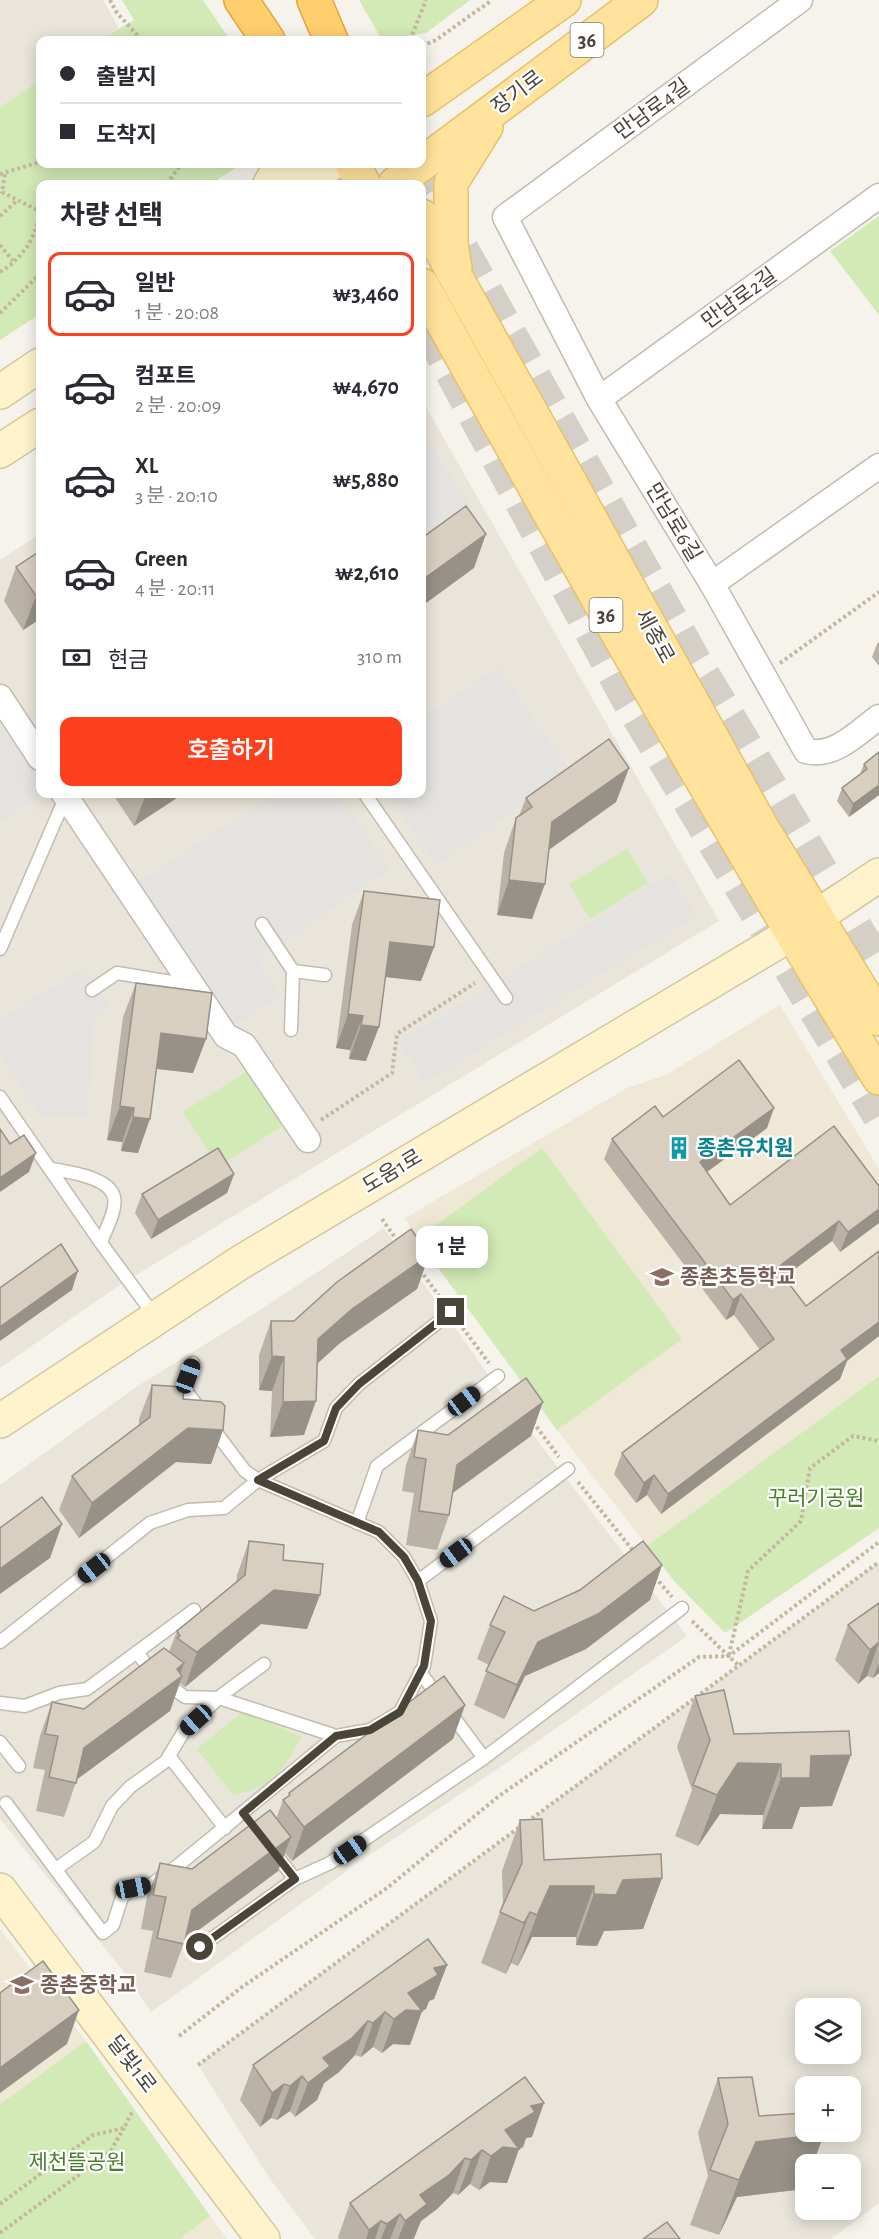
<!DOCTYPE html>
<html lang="ko">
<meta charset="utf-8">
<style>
:root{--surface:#fff;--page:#f7f7f7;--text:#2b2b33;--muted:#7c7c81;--line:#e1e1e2;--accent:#fc3f1d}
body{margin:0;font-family:"Alegreya Sans","Noto Sans KR",sans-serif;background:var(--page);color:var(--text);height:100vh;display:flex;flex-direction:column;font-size:22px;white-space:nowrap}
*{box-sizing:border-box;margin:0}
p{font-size:20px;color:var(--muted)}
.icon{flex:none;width:33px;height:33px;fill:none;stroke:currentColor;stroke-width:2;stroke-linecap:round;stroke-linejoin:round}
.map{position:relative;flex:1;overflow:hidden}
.side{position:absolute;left:36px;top:180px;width:390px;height:618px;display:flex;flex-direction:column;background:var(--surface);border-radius:12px;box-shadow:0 3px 15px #0003}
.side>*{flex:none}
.guide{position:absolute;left:36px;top:36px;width:390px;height:132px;border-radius:12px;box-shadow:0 3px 15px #0003;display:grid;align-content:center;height:132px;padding:0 24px;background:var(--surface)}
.buttons{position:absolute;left:795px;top:1998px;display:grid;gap:12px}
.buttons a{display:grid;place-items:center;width:66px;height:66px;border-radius:12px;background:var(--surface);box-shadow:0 3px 15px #0003;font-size:30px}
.end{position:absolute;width:27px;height:27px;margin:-14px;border:8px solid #4b4439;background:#fff;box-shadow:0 0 0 3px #fff}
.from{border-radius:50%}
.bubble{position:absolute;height:42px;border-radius:12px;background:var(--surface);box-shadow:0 3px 15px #0003;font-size:20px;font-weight:600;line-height:42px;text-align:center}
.car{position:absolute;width:18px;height:36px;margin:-18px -9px;border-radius:8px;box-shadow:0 0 4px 2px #0007;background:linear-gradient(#222 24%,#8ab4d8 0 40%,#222 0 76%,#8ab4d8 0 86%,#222 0)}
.guide b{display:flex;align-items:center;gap:21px;height:57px;font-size:22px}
.guide b+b{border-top:2px solid var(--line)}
.guide i{width:15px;height:15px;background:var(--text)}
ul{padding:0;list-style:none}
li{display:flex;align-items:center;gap:18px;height:84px;margin:0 12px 9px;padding:0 12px;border:3px solid transparent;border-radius:12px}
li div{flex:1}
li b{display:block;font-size:22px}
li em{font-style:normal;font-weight:600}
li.on{border-color:var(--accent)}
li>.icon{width:54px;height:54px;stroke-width:1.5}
h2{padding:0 24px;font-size:27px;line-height:72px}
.pay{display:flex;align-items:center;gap:15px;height:66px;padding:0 24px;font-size:22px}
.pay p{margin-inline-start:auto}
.cta{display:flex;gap:12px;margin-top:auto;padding:12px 24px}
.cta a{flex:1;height:69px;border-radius:12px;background:var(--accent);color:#fff;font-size:24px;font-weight:600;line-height:69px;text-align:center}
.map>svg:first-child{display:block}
</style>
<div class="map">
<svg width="879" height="2239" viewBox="0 0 879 2239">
<rect width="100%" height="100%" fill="#f6f3ec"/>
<!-- residential -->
<g fill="#eae5da" fill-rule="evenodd">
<path d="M0,0H103L119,28L100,40H40V80L0,107Z"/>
<path d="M422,400L719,921L118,1286L0,1368V560L40,534V794H422Z"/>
<path d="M384,1228L507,1401L687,1636L518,1755L352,1867L151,2012L120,1967L0,1819V1485L136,1387L254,1314Z"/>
<path d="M879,1562V2203L831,2239H315L270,2179L198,2065ZM806,2008H850V2054H806ZM806,2086H850V2132H806ZM806,2164H850V2210H806Z"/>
</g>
<!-- education -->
<g fill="#efe8d6">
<path d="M780,1005L879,1169V1376L647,1546L557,1430L417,1239L405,1218L627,1088L666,1075Z"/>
<path d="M0,1929L86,2041L0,2104Z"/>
<path d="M210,2216L227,2239H180Z"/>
</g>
<!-- green -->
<g fill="#d2eab5">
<path d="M122,0H203L230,40H100L134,20Z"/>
<path d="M359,0H470L426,33L382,40Z"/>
<path d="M40,80V164H242L210,184H40V314L0,340V107Z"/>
<path d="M879,216V315L830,251Z"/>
<path d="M627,849L648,883L590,919L569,884Z"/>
<path d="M249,1070L284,1125L218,1167L183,1112Z"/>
<path d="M542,1148L682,1339L557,1430L417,1239Z"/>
<path d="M879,1376V1528L725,1633L675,1582L647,1546Z"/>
<path d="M243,1711L301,1737C286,1770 270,1788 233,1795L197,1749Z"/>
<path d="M86,2041L210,2216L180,2239H0V2104Z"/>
</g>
<!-- parking -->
<g fill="#e5e3e0">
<path d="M422,433L478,516L422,554Z"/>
<path d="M498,666L571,772L436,865L388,794H422V718Z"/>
<path d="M0,723L40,782L43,794L0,822Z"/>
<path d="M274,794H339L390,869L258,960L281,996L234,1026L137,883Z"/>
<path d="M670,874L696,916L425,1083L399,1042Z"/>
<path d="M85,967L110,1007L94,1022L88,1117L41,1116L0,1055V1018Z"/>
</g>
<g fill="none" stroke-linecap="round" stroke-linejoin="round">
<!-- highway-tunnel -->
<g stroke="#d4d0c8" stroke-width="33" stroke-dasharray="33 16" stroke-linecap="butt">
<path d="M414,164L695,661L879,966"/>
<path d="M428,329L629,702L879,1116"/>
</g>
<!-- lane casing -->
<g stroke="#c2bbae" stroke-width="15">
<g id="lane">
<path d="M365,794L506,998"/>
<path d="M262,924L293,971L291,1030"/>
<path d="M0,949L66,796"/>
<path d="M293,971L325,975"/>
<path d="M92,990L117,973L190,985"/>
<path d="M0,1097L101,1243L156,1318"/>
<path d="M52,1169C68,1172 109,1177 114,1197C117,1211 105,1230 101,1243"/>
<path d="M193,1363L184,1388L201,1411"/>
<path d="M357,1523L377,1466L498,1376"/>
<path d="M418,1581L568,1469"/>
<path d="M0,1642L150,1523L188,1510L224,1508L258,1480L324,1441L336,1408L359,1384L451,1312"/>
<path d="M137,1652L152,1673L185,1697L219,1698L336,1736"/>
<path d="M420,1672L484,1758"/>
<path d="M0,1703L25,1706L59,1693L87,1689L194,1610"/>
<path d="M0,1742L19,1766"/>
<path d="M169,1756L225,1828"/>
<path d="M6,1803L103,1933L113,1925L122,1897L133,1888L152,1884L176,1867L336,1736L370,1730L400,1712L424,1666L431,1621L418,1581L404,1557L379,1532L258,1480L245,1471L211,1426"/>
<path d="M271,1849L295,1879"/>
<path d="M56,1869L94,1842L112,1806L130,1787L166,1761L184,1731L223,1694L264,1664"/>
<path d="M200,1947L295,1879L330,1863L484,1758L682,1608"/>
</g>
</g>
<!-- street casing -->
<g stroke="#c2bbae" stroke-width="27">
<g id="street">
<path d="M800,0L505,217L599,399L712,584L806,751C834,758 857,733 879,717"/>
<path d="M599,399L879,196"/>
<path d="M712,584L879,466"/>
<path d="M0,697L40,758"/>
<path d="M64,794L226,1036L244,1045L308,1140"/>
</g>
</g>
<!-- secondary casing -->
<g stroke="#d6c79b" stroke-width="36">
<g id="secondary">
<path d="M270,184L282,164"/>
<path d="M302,184L331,164"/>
<path d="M0,392L40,365"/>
<path d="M0,451L40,425"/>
<path d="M0,1421L241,1262L791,934L879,875"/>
<path d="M0,1890L263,2239"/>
</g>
</g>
<!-- primary casing -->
<g stroke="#e6c16a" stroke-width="36">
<g id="primary">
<path d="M422,100L564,0"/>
<path d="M352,164L364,184"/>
<path d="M395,184L641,0"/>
<path d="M422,216L761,826L879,1019"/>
<path d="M455,268L451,244V183L486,127"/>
<path d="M422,285C570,552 720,817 879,1078"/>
</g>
</g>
<!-- highway casing -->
<g stroke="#e0a43c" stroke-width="36">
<g id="highway">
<path d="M241,0L268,40"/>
<path d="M314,0L331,40"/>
</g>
</g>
<!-- path -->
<g stroke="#c4b79f" stroke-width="4" stroke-dasharray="3 3" stroke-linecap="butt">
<path d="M110,0L117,13L142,40"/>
<path d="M410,40L426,0"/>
<path d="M422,46L436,40L492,0"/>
<path d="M0,174L40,162"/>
<path d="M167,184L181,164"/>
<path d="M0,216L18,200"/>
<path d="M0,245L13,261"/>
<path d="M0,272C22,259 38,236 39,211L2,192L5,173"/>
<path d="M0,313L40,274"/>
<path d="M780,663L879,592"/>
<path d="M321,1120L392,1073L397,1034L475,983"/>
<path d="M382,1219L399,1243"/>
<path d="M420,1270L442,1300"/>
<path d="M459,1323L489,1363"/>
<path d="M533,1422L559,1457"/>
<path d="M578,1482L635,1553"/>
<path d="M655,1577L672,1597"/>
<path d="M692,1621L738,1665"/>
<path d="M729,1655L748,1571L801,1521L810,1468L853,1436L879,1441"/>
<path d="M527,1822L879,1562"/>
<path d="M179,2036L242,1987L387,1888L499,1796L699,1657L729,1656L879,1542"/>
<path d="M198,2065L521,1826"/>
<path d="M0,2204L93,2135L124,2128L133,2110"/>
<path d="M0,2233L110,2152L124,2128"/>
</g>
<!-- lane -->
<use href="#lane" stroke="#fff" stroke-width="12"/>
<!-- street -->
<use href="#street" stroke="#fff" stroke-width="24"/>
<!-- secondary -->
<use href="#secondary" stroke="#fff3cd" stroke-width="33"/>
<!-- primary -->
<use href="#primary" stroke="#ffe39c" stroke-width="33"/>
<!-- highway -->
<use href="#highway" stroke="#ffcf6e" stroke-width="33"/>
</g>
<!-- wall -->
<g fill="#bab2a6">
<path d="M40,551V619L23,630L4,601L16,567Z"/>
<path d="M879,642V666L872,657L877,644Z"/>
<path d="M879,752V795L849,817L837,801L842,788L860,774L864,764Z"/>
<path d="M629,768L616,802L549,850L532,919L497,915L504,853L516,818L519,816L526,798Z"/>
<path d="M115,794H183L134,826L114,796Z"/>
<path d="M364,891L434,947L421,981L385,977L366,1061L349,1059L350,1050L336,1048L352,925Z"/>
<path d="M136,983L206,1039L193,1073L157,1069L138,1153L121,1151L122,1142L107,1140L123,1017Z"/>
<path d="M663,1117L767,1128L707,1172L730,1205L879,1186V1223L840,1252L832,1241L784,1277L847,1361L840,1379L661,1514L647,1495L636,1503L614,1474L622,1453L760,1350L734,1315L726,1320L604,1159L612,1139Z"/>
<path d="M234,1174L227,1193L151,1239L135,1213L142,1194Z"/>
<path d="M429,1255L417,1289L340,1343L317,1363L304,1435L270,1437L272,1391L259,1390V1355L271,1321H294Z"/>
<path d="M152,1385L183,1399L223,1430L211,1464L176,1462L79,1538L59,1510L72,1476L139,1425V1419Z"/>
<path d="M418,1430L448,1435L531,1436L453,1493L449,1515L437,1550L406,1545L414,1493L402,1491L406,1465Z"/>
<path d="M249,1541L283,1560L307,1629L261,1624L185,1687L180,1683L170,1711L77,1779L64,1817L36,1811L45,1770L33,1768L40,1736L52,1702L84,1709L169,1652L177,1631L236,1583L237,1575Z"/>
<path d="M662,1565L650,1600L586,1649L525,1676L504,1719L474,1705L489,1665L477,1659L490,1625L534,1611Z"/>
<path d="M879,1603V1673L873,1678L867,1676L858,1684L835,1660L848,1625Z"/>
<path d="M695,1696L734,1734L849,1731L832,1806L800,1807L792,1829H762L763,1815L720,1814L698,1846L675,1836L692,1790L677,1747Z"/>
<path d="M465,1705L453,1739L292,1861L285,1853L278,1871L185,1940L171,1978L144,1972L153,1931L141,1929L147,1897L160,1863L192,1869L276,1819L283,1800L288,1797L289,1793Z"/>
<path d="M520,1820L544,1860L662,1878L643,1929L604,1931L597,1946L576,1945V1937H532L518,1966L511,1963L506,1974L481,1963L503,1904L502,1871Z"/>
<path d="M447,1965L434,1999L429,2001L426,2009L422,2011L410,2045L393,2044L382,2053L373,2047L361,2057L355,2055L339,2072L324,2083L317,2100L295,2117L290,2111L277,2120L271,2118L260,2127L240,2100L253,2065Z"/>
<path d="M525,2077L532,2137L526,2138L523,2147L519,2149L507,2183L490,2182L479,2190L470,2184L458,2195L453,2193L437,2209L421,2221L414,2238L413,2239H339L338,2237L350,2203Z"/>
<path d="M718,2078L759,2116L806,2164V2185L804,2189L737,2197L719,2235L690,2225L708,2176L698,2133Z"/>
</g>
<!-- shaded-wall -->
<g fill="#979187">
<path d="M486,534L474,568L422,606V580Z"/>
<path d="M40,593V619L23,630L36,596Z"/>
<path d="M629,768L616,802L540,856L552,822Z"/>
<path d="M879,785V795L849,817L853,804Z"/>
<path d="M146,794H183L134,826Z"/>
<path d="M509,880L545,884L532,919L497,915Z"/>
<path d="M390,942L434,947L421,981L377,976Z"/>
<path d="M348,1014L363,1016L350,1050L336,1048Z"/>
<path d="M361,1025L379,1027L366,1061L349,1059Z"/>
<path d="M161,1033L206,1039L193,1073L149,1068Z"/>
<path d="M120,1106L134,1108L122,1142L107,1140Z"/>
<path d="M774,1108L767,1128L693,1182L700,1162Z"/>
<path d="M133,1117L150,1119L138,1153L121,1151Z"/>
<path d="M36,1153L29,1172L0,1192V1178Z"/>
<path d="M234,1174L227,1193L151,1239L158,1220Z"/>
<path d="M879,1209V1223L840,1252L848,1232Z"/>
<path d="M839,1221L832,1241L770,1288L777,1268Z"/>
<path d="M429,1255L417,1289L340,1343L306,1374L318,1339L352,1309Z"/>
<path d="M78,1271L72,1290L0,1341V1327Z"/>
<path d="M741,1294L734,1315L726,1320L733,1300Z"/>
<path d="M879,1322V1336L847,1361L840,1379L661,1514L668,1494L841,1350Z"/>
<path d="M272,1356L284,1357L272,1391L259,1390Z"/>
<path d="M316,1401L304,1435L270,1437L283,1402Z"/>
<path d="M543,1402L531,1436L444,1499L457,1465Z"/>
<path d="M188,1428L223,1430L211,1464L176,1462L79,1538L92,1503Z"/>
<path d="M654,1475L647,1495L636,1503L644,1483Z"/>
<path d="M62,1524L50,1558L0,1594V1569Z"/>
<path d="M662,1565L650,1600L586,1649L525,1676L504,1719L517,1685L538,1642Z"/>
<path d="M274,1590L320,1595L307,1629L261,1624L185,1687L197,1652Z"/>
<path d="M879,1642L867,1676L858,1684L870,1650Z"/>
<path d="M184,1663L178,1680L182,1676L170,1711L72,1783L84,1748Z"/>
<path d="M879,1663V1673L873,1678Z"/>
<path d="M465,1705L453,1739L292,1861L304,1827Z"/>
<path d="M851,1755L832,1806L800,1807L792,1829H762L781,1778L811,1756Z"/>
<path d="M738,1763L781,1764L763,1815L720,1814L698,1846L717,1795Z"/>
<path d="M291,1837L278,1871L180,1944L192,1910Z"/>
<path d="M662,1878L643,1929L604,1931L597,1946L576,1945L594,1894L623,1880Z"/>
<path d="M550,1886H594L576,1937H532L518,1966L537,1915Z"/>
<path d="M530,1912L511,1963L506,1974L524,1923Z"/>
<path d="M447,1965L434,1999L429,2001L426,2009L422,2011L410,2045L393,2044L382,2053L394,2019L408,1993L434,1968Z"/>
<path d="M79,2010L67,2044L0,2093V2068Z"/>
<path d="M385,2012L373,2047L361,2057L373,2023Z"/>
<path d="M368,2021L355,2055L339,2072L324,2083L317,2100L295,2117L308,2083L323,2058Z"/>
<path d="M302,2076L290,2111L277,2120L290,2086Z"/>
<path d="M284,2084L271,2118L260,2127L272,2093Z"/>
<path d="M544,2103L532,2137L526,2138L523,2147L519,2149L507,2183L490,2182L479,2190L491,2156L505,2130L531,2106Z"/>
<path d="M824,2134L813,2164H806V2185L804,2189L737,2197L719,2235L739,2180L756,2142Z"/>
<path d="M482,2150L470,2184L458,2195L471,2160Z"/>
<path d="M465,2158L453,2193L437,2209L421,2221L414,2238L413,2239H398L405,2221L420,2195Z"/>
<path d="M400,2214L390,2239H381L387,2224Z"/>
<path d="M381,2221L375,2239H366L369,2230Z"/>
</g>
<!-- building -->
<g fill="#d8cfc1" stroke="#979187" stroke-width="1.5">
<path d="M466,506L486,534L422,580V538Z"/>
<path d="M40,551V593L36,596L16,567Z"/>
<path d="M609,739L629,768L552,822L545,884L509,880L516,818L532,807L526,798Z"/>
<path d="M879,752V785L853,804L842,788L867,769L864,764Z"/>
<path d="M364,891L440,900L434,947L390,942L379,1027L361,1025L363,1016L348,1014Z"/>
<path d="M136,983L212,993L206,1039L161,1033L150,1119L133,1117L134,1108L120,1106Z"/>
<path d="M739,1060L774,1108L700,1162L730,1205L834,1126L879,1186V1209L848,1232L839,1221L777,1268L806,1306L879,1251V1322L841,1350L847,1359L668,1494L654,1475L644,1483L622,1453L774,1339L741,1294L733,1300L612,1139L655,1106L663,1117Z"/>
<path d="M0,1129L10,1144L24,1135L36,1153L0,1178Z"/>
<path d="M218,1148L234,1174L158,1220L142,1194Z"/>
<path d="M411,1229L429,1255L352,1309L318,1339L316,1401L283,1402L284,1357L272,1356L271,1321H294L337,1282Z"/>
<path d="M61,1244L78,1271L0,1327V1288Z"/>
<path d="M526,1378L543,1402L457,1465L449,1515L419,1511L426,1459L414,1457L418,1430L448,1435Z"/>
<path d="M152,1385L184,1387L183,1399L221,1402L225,1406L223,1430L188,1428L92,1503L72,1476L150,1417Z"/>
<path d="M42,1497L62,1524L0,1569V1528Z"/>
<path d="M249,1541L284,1545L283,1560L323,1564L320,1595L274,1590L197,1652L177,1638L180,1636L177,1631L245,1575Z"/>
<path d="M643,1541L662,1565L598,1614L538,1642L517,1685L486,1671L505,1632L490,1625L504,1596L534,1611L580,1590Z"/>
<path d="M879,1603V1642L870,1650L848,1625Z"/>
<path d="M164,1648L184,1663L177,1669L182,1676L84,1748L76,1783L49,1777L58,1736L45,1734L52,1702L84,1709Z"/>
<path d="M444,1676L465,1705L304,1827L283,1800L290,1795L289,1793Z"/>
<path d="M724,1690L734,1734L849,1731L851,1755L811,1756L810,1778H781V1764L738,1763L717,1795L693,1785L710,1740L695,1696Z"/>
<path d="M270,1810L291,1837L192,1910L184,1944L157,1938L166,1897L153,1895L160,1863L192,1869Z"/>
<path d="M542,1819L544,1860L661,1854L662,1878L623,1880L616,1895L594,1894V1886H550L537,1915L530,1912L524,1923L500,1912L522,1863L520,1820Z"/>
<path d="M428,1939L447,1965L434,1968L438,1975L408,1993L422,2011L406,2010L394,2019L385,2012L373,2023L368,2021L352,2038L323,2058L330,2066L308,2083L302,2076L290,2086L284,2084L272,2093L253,2065Z"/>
<path d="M43,1961L79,2010L0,2068V1993Z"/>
<path d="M525,2077L544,2103L531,2106L535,2112L505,2130L519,2149L503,2147L491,2156L482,2150L471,2160L465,2158L449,2175L420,2195L427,2204L405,2221L400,2214L387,2224L381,2221L369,2230L350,2203Z"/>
<path d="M752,2077L759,2116L806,2113V2132H824V2134L756,2142L739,2180L710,2170L728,2124L718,2078Z"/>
<path d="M667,2222L680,2239H643Z"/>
</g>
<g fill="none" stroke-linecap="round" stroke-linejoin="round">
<!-- route -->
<path stroke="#4b4439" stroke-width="8" d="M200,1947L295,1879L243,1813L336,1736L370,1730L400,1712L424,1666L431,1621L418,1581L404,1557L379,1532L258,1480L324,1441L336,1408L359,1384L451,1312"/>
</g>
<!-- icons -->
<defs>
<g id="building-bare" transform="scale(1.8)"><path d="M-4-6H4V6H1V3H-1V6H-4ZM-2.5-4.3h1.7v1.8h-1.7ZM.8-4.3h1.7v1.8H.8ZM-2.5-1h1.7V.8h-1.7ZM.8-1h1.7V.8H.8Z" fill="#0f9aa8" stroke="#fff" stroke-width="2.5" paint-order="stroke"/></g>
<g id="school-bare" transform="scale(1.8)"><path d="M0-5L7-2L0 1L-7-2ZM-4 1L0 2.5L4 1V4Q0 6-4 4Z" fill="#8d6e63" stroke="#fff" stroke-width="2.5" paint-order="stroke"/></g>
</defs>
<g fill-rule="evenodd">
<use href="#building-bare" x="679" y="1148"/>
<use href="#school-bare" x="662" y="1277"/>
<use href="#school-bare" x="22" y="1985"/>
</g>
<g text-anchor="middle" stroke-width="4.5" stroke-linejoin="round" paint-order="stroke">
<!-- shield labels -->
<g fill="#fff" stroke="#817c74" stroke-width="1.5">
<rect x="570.5" y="23" width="33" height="34" rx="4.5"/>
<rect x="589.5" y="598" width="33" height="34" rx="4.5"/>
</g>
<g font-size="20" font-weight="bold" fill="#4b4439">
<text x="587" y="47">36</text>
<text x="606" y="622">36</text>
</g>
<!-- street labels -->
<g font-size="21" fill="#4b4439" stroke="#fff">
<text transform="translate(517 92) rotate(-37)" y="7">장기로</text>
<text transform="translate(652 109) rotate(-36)" y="7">만남로4길</text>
<text transform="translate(739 298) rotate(-36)" y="7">만남로2길</text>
<text transform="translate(674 522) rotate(59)" y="7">만남로6길</text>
<text transform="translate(655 636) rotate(61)" y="7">세종로</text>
<text transform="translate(392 1171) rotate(-31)" y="7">도움1로</text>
<text transform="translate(132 2064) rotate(53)" y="7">달빛1로</text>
</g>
<!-- culture labels -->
<g font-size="21" font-weight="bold" fill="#0d838f" stroke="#fff" text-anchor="start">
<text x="697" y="1155">종촌유치원</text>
</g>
<!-- education labels -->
<g font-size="21" font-weight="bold" fill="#785e54" stroke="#fff" text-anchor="start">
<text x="680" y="1284">종촌초등학교</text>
<text x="40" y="1992">종촌중학교</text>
</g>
<!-- park labels -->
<g font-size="21" fill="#4a7f2a" stroke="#fff">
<text x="816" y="1505">꾸러기공원</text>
<text x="77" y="2169">제천뜰공원</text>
</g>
</g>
</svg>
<div class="buttons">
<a><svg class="icon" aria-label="layers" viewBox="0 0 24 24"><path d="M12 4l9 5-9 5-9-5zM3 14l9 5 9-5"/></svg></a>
<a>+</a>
<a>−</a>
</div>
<i class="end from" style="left:200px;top:1947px"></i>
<i class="end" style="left:451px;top:1312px"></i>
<div class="bubble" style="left:416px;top:1226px;width:72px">1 분</div>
<i class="car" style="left:188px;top:1376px;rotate:20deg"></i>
<i class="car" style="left:464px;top:1401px;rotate:53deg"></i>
<i class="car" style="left:456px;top:1553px;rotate:233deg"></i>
<i class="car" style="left:94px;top:1568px;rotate:232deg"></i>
<i class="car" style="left:196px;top:1720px;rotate:228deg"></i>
<i class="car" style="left:350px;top:1850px;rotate:55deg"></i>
<i class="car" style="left:133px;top:1888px;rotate:79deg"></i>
<div class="guide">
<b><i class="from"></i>출발지</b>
<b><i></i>도착지</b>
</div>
<section class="side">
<h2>차량 선택</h2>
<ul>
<li class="on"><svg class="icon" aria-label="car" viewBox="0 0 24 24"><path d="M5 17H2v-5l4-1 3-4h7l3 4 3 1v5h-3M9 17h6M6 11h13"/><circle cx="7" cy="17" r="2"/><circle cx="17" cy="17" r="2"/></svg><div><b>일반</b><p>1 분 · 20:08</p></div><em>₩3,460</em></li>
<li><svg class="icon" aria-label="car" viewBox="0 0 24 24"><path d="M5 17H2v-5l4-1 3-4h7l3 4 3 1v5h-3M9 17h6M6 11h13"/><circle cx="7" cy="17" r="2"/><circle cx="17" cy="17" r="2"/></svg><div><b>컴포트</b><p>2 분 · 20:09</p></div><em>₩4,670</em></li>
<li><svg class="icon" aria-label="car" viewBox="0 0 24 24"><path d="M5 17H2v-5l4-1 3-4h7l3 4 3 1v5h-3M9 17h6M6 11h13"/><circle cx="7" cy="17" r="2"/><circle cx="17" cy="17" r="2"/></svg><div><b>XL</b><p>3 분 · 20:10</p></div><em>₩5,880</em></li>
<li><svg class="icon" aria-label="car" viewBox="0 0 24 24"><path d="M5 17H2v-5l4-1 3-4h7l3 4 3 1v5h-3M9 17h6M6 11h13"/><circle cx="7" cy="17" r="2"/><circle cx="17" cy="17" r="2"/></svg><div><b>Green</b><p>4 분 · 20:11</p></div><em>₩2,610</em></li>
</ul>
<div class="pay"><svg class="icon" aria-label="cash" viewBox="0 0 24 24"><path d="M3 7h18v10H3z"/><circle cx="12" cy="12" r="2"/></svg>현금<p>310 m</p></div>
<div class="cta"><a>호출하기</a></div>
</section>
</div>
